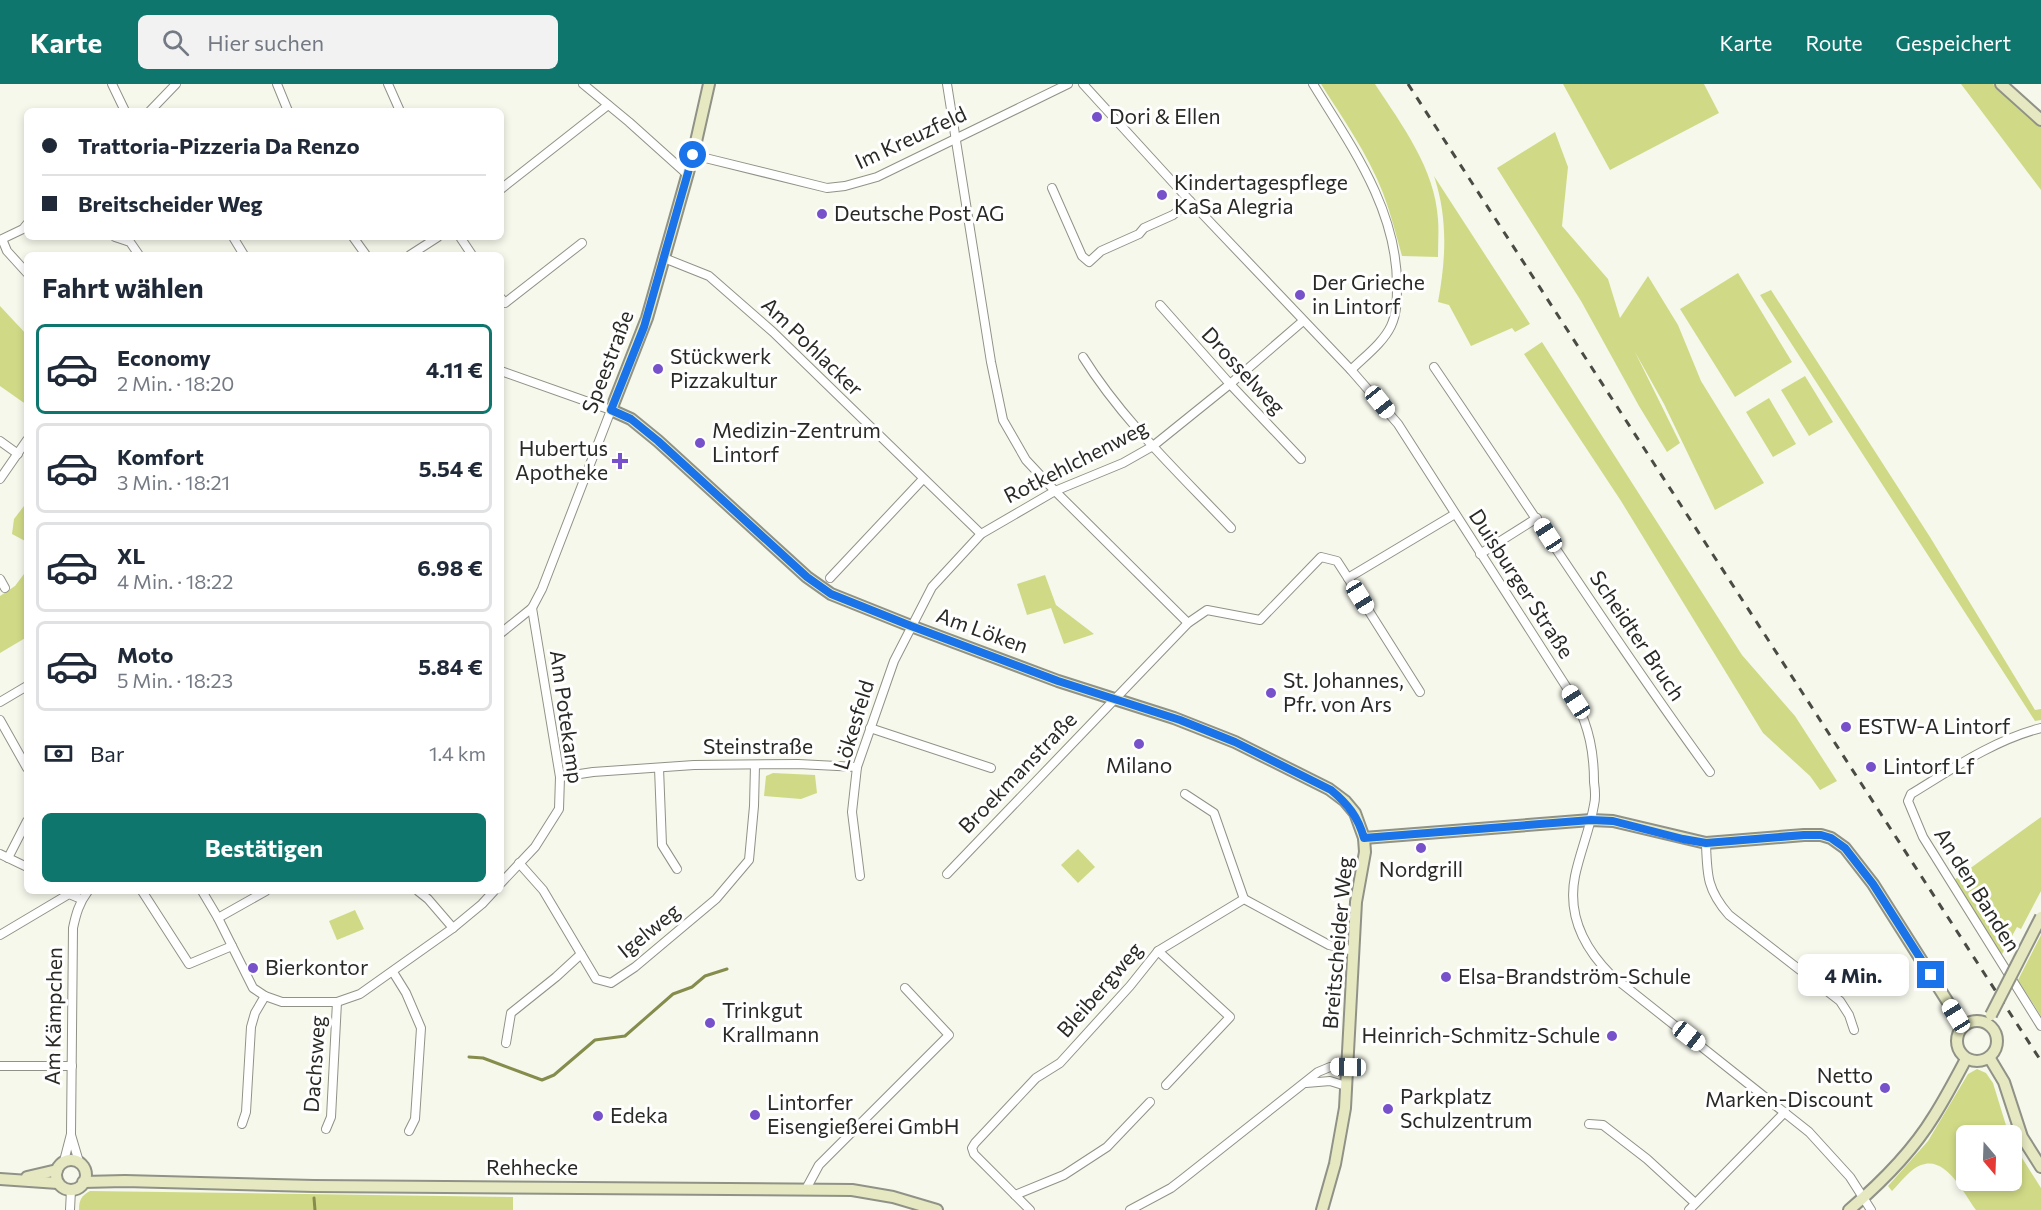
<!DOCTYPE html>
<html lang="de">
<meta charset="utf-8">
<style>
:root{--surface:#fff;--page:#f2f2f3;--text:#1f2937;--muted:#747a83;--line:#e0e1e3;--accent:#0f766e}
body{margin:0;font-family:Commissioner,sans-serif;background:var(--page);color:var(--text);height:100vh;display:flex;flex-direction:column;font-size:22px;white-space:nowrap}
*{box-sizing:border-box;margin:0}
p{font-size:20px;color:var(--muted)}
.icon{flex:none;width:33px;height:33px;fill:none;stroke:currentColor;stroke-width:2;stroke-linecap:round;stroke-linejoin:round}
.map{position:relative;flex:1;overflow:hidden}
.side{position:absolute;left:24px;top:168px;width:480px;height:642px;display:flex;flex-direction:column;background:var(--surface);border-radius:9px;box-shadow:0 3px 9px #0003}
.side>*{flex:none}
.banner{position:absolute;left:24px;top:24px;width:480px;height:132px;border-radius:9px;box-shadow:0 3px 9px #0003;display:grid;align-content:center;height:132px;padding:0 18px;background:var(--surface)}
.needle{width:39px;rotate:161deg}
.controls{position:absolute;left:1956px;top:1041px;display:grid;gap:12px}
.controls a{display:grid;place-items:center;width:66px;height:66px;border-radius:9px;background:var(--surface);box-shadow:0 3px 9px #0003;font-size:30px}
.end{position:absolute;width:27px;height:27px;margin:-14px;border:8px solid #1a73e8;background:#fff;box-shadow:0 0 0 3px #fff}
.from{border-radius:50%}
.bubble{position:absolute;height:42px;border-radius:9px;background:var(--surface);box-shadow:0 3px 9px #0003;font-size:20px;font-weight:700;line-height:42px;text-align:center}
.car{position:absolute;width:18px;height:36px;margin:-18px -9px;border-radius:8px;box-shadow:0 0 4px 2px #0007;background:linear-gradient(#fff 24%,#345 0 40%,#fff 0 76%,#345 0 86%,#fff 0)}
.banner b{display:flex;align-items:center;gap:21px;height:57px;font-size:22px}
.banner b+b{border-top:2px solid var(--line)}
.banner i{width:15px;height:15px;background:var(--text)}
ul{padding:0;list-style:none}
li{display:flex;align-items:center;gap:18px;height:90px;margin:0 12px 9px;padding:0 6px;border:3px solid var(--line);border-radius:9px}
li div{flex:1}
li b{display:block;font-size:22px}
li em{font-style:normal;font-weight:700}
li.active{border-color:var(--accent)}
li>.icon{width:54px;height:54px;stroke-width:1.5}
h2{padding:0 18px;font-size:27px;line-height:72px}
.pay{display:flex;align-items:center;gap:15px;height:66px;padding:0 18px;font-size:22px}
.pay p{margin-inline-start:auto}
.primary-button{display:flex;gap:12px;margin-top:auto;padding:12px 18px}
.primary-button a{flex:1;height:69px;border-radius:9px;background:var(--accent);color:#fff;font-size:24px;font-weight:700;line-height:69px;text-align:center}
header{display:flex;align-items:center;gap:36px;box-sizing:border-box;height:84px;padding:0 30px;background:var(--accent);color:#fff}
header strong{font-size:28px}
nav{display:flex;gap:33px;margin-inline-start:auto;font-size:21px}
.search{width:420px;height:54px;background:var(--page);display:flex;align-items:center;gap:15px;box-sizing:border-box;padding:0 21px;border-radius:9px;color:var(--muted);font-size:22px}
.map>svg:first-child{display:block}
</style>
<header>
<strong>Karte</strong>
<div class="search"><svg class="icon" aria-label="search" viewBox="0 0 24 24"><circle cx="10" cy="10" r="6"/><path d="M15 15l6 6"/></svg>Hier suchen</div>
<nav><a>Karte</a><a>Route</a><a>Gespeichert</a></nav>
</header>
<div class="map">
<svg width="2041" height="1126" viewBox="0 0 2041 1126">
<rect width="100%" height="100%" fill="#f6f8ec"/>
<!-- green -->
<g fill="#d0da86">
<path d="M1321,0H1375C1402,41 1435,85 1438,135C1439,147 1438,160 1438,173L1402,172C1396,151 1391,130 1383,109C1368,70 1343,35 1321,0Z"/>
<path d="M1563,0H1704L1719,29L1610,86Z"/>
<path d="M1961,0H1993L2041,42V106Z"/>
<path d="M1555,48L1568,83L1562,142L1608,195L1620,234L1648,192L1678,241L1701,297L1764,399L1715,426L1664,320L1635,268L1680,359L1667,368L1639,322L1581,217L1497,84Z"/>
<path d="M1434,92L1530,240L1515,248L1512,244L1471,262L1449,221L1438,218C1446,175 1448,134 1434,92Z"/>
<path d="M1738,189L1792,278L1735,313L1680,225Z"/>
<path d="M1771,206L1930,453L2035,626L2041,625V636L2035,637L1760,211Z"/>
<path d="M0,222L27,251V321L0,302Z"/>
<path d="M1542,258L1742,571L1795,632L1837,697L1820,706L1810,692L1763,649L1621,417L1524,270Z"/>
<path d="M1805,292L1833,338L1809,352L1781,306Z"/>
<path d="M1769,314L1796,360L1773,373L1746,328Z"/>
<path d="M27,418V458L12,450L14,435Z"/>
<path d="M27,486V553L0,569V512L15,502Z"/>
<path d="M1045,491L1056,521L1094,550L1064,560L1051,524L1027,531L1017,500Z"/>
<path d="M773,689L815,691L817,709L801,715L764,712L766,692Z"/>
<path d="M2041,733V807L2021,845L2017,843L2001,872L1954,796Z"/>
<path d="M1078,765L1095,783L1078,799L1061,781Z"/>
<path d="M355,826L364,845L337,856L329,837Z"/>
<path d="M2041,851V932L2018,896Z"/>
<path d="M1977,985L1986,989L1993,999L2009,1051L1966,1052V1096H2012V1058L2041,1104V1126H1976C1964,1110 1946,1071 1921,1081C1911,1084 1900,1099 1892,1107L1888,1102L1928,1057L1968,990Z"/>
<path d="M90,1107L513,1113V1126H79C79,1116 81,1112 90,1107Z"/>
</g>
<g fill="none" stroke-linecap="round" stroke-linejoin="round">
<!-- stream -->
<g stroke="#858c4c" stroke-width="3">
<path d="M469,973L483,974L542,996L554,991L595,956L625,952L673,910L692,903L705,892L727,885"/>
<path d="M314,1114L315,1126"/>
</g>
<!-- street casing -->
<g stroke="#919287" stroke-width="10">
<g id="street">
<path d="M112,0L125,27"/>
<path d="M277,0L288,27"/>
<path d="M388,0L400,27"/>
<path d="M583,0L629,38L688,91"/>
<path d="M947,0L991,278L1003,336L1026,376L1055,407L1188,539"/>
<path d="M1083,0L1190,117L1351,286L1398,340L1576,618C1589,644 1594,668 1594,698C1595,705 1596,713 1594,721C1590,745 1580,768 1575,792C1567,832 1584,864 1611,891L1809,1048L1850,1093L1871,1126"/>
<path d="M1313,0C1351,62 1397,125 1397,201C1397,215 1397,229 1391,242C1383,259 1364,273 1351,286"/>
<path d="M150,27L176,0"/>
<path d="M693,71L827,104L845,102L877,93L1068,0"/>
<path d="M1052,104L1082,172L1089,178L1101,167L1139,150L1144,144L1173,131L1190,117"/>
<path d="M501,105L608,21"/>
<path d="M27,140L23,145L2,155L7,167L27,189"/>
<path d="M115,153L130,158L139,171"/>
<path d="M233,153L244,171"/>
<path d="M353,153L366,171"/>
<path d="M460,153L472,171"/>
<path d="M410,171L438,153"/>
<path d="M664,174L709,192L773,248L981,450"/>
<path d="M501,214L505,219L582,159"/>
<path d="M1160,221L1230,300L1301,375"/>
<path d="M1083,273C1123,337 1179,389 1231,444"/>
<path d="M1434,283C1526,418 1614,556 1710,688"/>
<path d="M501,287L611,326L542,505L532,524L501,549"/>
<path d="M0,357L18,370"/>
<path d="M0,395L27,356"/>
<path d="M1480,470L1537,434"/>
<path d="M830,494L923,395"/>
<path d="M1348,494L1420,608"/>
<path d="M0,495L5,504"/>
<path d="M0,618L27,602"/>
<path d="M0,636L27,684"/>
<path d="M870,644L991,684"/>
<path d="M2041,644C1994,656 1952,685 1911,710L1908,717L1923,753L2041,942"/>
<path d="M659,684L662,761L677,785"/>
<path d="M560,693L593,688L694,681L798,680L857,683"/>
<path d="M1185,710L1214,729L1244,815"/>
<path d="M1706,759C1707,791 1707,806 1729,831L1840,917L1849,931L1854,946"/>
<path d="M0,770L27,783"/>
<path d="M8,774L27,737"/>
<path d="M519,779L543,806L596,895L611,899L635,883L716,815L749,776L754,722L755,681"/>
<path d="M947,790L1188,539L1207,526L1260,536L1321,473L1337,477L1348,494L1455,430"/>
<path d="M860,792L852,728L857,683L894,577L932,503L981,450L1055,407L1123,379L1153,362L1230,300L1303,237"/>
<path d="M501,799L535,763L559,725L560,693L532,524"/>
<path d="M142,807L189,880L232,862"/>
<path d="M202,807L218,834L253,904L265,912L282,918H337L360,910L453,844L482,820L494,807"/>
<path d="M418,807L428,815L453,844"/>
<path d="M218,834L266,807"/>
<path d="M0,851L69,810L81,815"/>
<path d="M1158,867L1230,933L1166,1001"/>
<path d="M393,888L406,909L421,944L415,1035L409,1047"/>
<path d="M506,959L511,929L556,893L581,870"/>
<path d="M0,982H72"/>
<path d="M1306,999L1330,997L1346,1002"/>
<path d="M242,1040L246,1028L251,943L255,929L265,912"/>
<path d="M1589,1040L1603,1041L1647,1075L1695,1119"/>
<path d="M326,1045L331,1033L337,918"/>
<path d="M71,1051L79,1078"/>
<path d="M64,1077L71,1050L73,844C76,830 79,819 88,807"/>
<path d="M806,1105L819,1081L949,951L905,904"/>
<path d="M1015,1111L1064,1091L1107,1063L1150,1018"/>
<path d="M70,1126L71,1106"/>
<path d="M1030,1126L974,1070L972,1064L975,1059L1036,994L1060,979L1130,902L1158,867L1244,815L1329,861L1354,867"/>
<path d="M1130,1126L1171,1104L1184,1094L1318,988L1330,983H1348"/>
<path d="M1689,1126L1785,1028"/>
</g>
</g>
<!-- secondary casing -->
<g stroke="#919287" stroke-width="14">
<g id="secondary">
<path d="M709,0L693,71L647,234L611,326L631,335L658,357L807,493L831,510L911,542L1058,597L1174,634L1235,658L1329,705L1345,717L1355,729L1364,754L1365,768L1356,818L1345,1024L1335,1080L1322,1126"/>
<path d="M2001,0L2041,36"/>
<path d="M1364,754L1591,736L1613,737L1706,759L1804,751H1821L1831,754L1845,764L1873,800L1963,942"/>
<circle cx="1977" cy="957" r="20"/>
<path d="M1989,973L2004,998L2022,1053L2041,1083"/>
<circle cx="71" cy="1091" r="15"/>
<path d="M27,1093L57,1086"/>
<path d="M0,1095L58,1099"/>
<path d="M83,1098L125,1097L314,1102L852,1106L893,1113L937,1126"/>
<path d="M1849,1126C1881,1099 1912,1068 1934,1032C1946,1013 1956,994 1966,975"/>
</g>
</g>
<!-- street -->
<use href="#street" stroke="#fff" stroke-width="8"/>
<!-- secondary -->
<use href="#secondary" stroke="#e5e8c0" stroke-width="10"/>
<!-- rail -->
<path stroke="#494b44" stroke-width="3" stroke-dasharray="8 8" stroke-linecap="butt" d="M1408,0L2041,977"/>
<!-- secondary-bridge casing -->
<g stroke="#919287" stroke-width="14" stroke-linecap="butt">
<path id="secondary-bridge" d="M1991,931L2041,833"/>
</g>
<!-- secondary-bridge -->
<use href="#secondary-bridge" stroke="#e5e8c0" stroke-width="10"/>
</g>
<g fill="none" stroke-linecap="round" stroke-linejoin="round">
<!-- route -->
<path stroke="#1a73e8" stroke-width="8" d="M693,71L644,243L611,326L631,335L658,357L807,493L831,510L911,542L1058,597L1180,636L1235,658L1331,706C1348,720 1358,733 1364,754L1591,736L1613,737L1683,755L1706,759L1804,751H1821L1831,754L1845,764L1873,800L1931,891"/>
</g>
<!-- markers -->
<g fill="#7751ca" stroke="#fff" stroke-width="2">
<circle cx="1097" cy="33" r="6"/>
<circle cx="1162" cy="111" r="6"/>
<circle cx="822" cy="130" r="6"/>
<circle cx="1300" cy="211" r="6"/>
<circle cx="658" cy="285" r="6"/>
<circle cx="700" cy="359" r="6"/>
<path d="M617 368h6v6h6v6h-6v6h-6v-6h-6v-6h6z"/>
<circle cx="1271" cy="609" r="6"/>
<circle cx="1846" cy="643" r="6"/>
<circle cx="1139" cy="660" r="6"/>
<circle cx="1871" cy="683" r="6"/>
<circle cx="1421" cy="764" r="6"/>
<circle cx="253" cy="884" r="6"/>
<circle cx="1446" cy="893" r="6"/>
<circle cx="710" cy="939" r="6"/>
<circle cx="1612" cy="952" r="6"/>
<circle cx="1885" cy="1004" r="6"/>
<circle cx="1388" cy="1025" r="6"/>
<circle cx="755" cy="1031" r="6"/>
<circle cx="598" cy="1032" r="6"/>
</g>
<g text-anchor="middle" stroke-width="6" stroke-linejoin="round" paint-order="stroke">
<!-- poi labels -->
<g font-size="21" fill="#292a25" stroke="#fff" text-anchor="start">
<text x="1109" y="40">Dori &amp; Ellen</text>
<text x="1174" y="106">Kindertagespflege<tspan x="1174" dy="24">KaSa Alegria</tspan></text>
<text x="834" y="137">Deutsche Post AG</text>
<text x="1312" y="206">Der Grieche<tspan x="1312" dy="24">in Lintorf</tspan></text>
<text x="670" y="280">Stückwerk<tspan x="670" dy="24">Pizzakultur</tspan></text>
<text x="712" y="354">Medizin-Zentrum<tspan x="712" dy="24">Lintorf</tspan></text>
<text x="608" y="372" text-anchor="end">Hubertus<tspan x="608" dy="24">Apotheke</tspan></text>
<text x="1283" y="604">St. Johannes,<tspan x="1283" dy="24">Pfr. von Ars</tspan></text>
<text x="1858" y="650">ESTW-A Lintorf</text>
<text x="1139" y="689" text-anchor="middle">Milano</text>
<text x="1883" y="690">Lintorf Lf</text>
<text x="1421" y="793" text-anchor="middle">Nordgrill</text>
<text x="265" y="891">Bierkontor</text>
<text x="1458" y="900">Elsa-Brandström-Schule</text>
<text x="722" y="934">Trinkgut<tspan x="722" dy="24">Krallmann</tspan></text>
<text x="1600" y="959" text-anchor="end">Heinrich-Schmitz-Schule</text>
<text x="1873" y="999" text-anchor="end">Netto<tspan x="1873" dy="24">Marken-Discount</tspan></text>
<text x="1400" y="1020">Parkplatz<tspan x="1400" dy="24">Schulzentrum</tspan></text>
<text x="767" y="1026">Lintorfer<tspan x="767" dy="24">Eisengießerei GmbH</tspan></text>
<text x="610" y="1039">Edeka</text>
</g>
<!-- street labels -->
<g font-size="21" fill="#292a25" stroke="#fff">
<text transform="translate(911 54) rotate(-25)" y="7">Im Kreuzfeld</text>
<text transform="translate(812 263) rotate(44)" y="7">Am Pohlacker</text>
<text transform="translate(608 278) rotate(-69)" y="7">Speestraße</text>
<text transform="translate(1243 287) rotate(47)" y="7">Drosselweg</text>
<text transform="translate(1076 378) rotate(-27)" y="7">Rotkehlchenweg</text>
<text transform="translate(1521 500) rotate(57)" y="7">Duisburger Straße</text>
<text transform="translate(982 547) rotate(20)" y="7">Am Löken</text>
<text transform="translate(1637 552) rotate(56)" y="7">Scheidter Bruch</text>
<text transform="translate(566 633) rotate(82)" y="7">Am Potekamp</text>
<text transform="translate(854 641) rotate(-73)" y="7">Lökesfeld</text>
<text x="758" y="670">Steinstraße</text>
<text transform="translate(1018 689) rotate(-46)" y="7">Broekmanstraße</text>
<text transform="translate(1977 806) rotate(58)" y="7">An den Banden</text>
<text transform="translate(649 847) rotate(-39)" y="7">Igelweg</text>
<text transform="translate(1338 859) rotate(-85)" y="7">Breitscheider Weg</text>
<text transform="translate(1100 906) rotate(-49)" y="7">Bleibergweg</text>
<text transform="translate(54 932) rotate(-89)" y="7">Am Kämpchen</text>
<text transform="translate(315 980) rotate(-86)" y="7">Dachsweg</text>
<text x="532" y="1091">Rehhecke</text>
</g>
</g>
</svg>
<div class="controls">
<a><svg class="needle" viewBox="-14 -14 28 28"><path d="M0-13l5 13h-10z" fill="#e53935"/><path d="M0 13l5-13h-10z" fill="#747a83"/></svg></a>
</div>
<i class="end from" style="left:693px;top:71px"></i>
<i class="end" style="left:1931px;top:891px"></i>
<div class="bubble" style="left:1798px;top:870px;width:111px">4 Min.</div>
<i class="car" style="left:1380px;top:318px;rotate:141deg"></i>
<i class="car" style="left:1548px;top:451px;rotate:327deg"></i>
<i class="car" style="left:1360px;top:513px;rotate:148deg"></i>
<i class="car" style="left:1576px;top:618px;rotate:327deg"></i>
<i class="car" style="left:1956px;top:932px;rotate:328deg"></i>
<i class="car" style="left:1689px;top:952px;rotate:128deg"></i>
<i class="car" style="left:1348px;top:983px;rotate:271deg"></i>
<div class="banner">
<b><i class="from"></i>Trattoria-Pizzeria Da Renzo</b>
<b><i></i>Breitscheider Weg</b>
</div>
<section class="side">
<h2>Fahrt wählen</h2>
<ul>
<li class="active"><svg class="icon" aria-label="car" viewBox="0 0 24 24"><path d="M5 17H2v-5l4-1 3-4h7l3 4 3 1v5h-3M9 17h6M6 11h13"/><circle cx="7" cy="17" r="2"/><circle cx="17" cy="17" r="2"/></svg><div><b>Economy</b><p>2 Min. · 18:20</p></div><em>4.11 €</em></li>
<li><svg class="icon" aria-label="car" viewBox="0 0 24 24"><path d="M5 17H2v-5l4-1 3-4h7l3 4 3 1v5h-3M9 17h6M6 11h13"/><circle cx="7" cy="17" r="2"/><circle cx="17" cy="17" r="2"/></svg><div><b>Komfort</b><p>3 Min. · 18:21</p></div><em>5.54 €</em></li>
<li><svg class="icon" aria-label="car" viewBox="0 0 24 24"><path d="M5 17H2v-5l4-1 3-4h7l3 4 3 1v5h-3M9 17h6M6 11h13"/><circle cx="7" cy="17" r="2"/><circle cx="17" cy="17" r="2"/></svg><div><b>XL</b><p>4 Min. · 18:22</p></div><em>6.98 €</em></li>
<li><svg class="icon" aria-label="car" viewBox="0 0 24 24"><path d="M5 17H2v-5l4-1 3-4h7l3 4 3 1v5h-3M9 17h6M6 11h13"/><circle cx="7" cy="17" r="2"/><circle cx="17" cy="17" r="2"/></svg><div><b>Moto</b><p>5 Min. · 18:23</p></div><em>5.84 €</em></li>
</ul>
<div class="pay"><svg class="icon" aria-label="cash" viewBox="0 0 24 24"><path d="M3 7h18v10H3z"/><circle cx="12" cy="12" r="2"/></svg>Bar<p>1.4 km</p></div>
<div class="primary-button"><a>Bestätigen</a></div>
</section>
</div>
